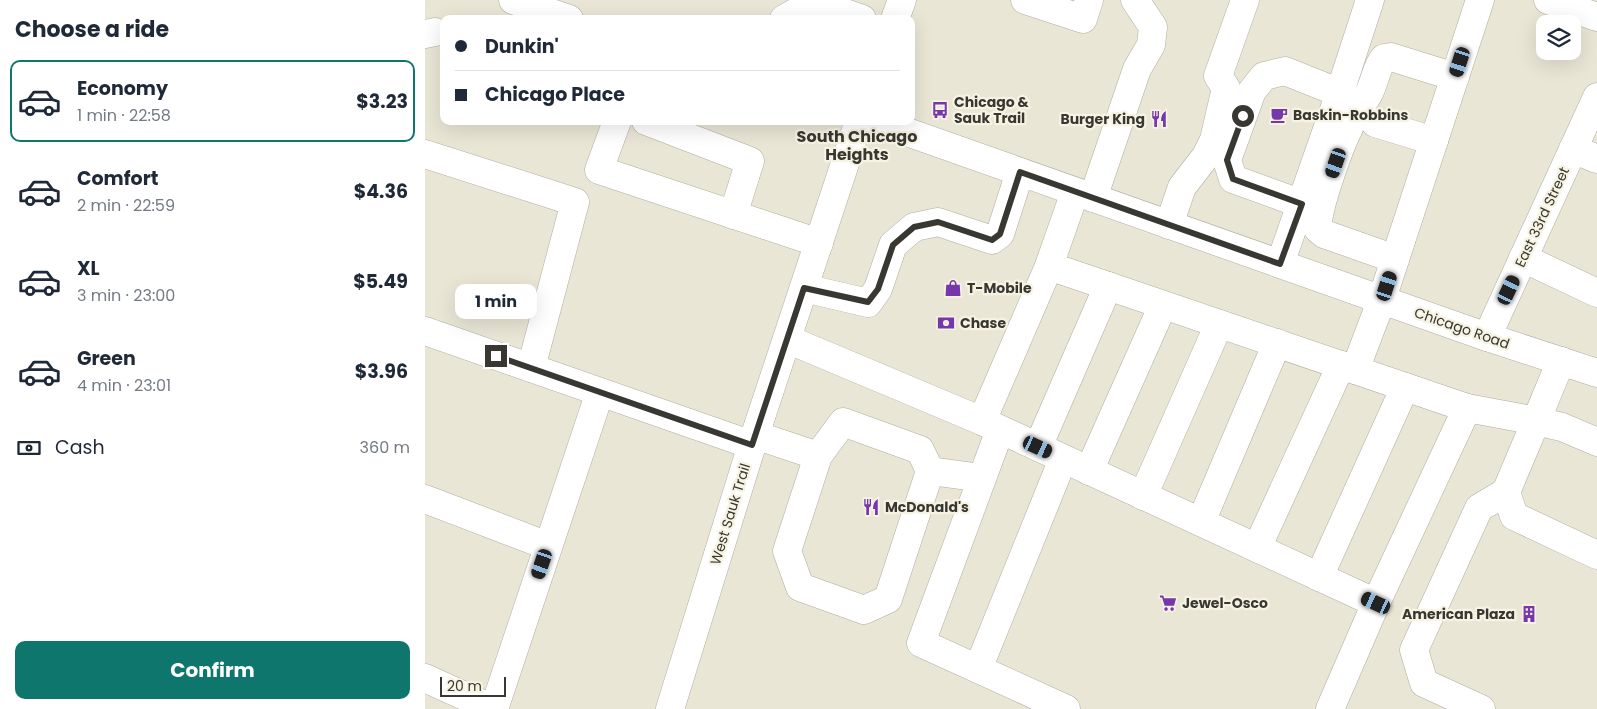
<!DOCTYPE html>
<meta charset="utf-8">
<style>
:root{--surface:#fff;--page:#f2f2f3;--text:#1f2937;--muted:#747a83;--line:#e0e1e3;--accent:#0f766e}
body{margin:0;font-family:Poppins,sans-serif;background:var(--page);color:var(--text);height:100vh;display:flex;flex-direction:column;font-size:19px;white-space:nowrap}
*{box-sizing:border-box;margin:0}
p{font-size:16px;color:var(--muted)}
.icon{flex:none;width:28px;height:28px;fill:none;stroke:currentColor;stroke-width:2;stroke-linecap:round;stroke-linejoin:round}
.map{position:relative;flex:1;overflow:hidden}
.side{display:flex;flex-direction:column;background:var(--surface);width:425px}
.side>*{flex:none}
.top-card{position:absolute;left:15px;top:15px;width:475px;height:110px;border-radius:10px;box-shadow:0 5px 20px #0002;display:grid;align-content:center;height:110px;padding:0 15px;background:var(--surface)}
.tools{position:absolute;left:1111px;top:15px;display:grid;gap:10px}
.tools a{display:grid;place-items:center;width:45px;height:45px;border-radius:10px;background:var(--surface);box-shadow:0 5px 20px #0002;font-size:25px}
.scale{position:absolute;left:15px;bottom:12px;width:66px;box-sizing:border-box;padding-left:5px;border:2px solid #383731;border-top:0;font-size:14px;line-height:18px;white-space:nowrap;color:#383731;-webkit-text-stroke:4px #f6f3e3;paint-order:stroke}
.end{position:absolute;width:22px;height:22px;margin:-11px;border:6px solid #383731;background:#fff;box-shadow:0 0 0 2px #fff}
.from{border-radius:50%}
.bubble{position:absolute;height:35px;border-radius:10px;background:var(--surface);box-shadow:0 5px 20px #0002;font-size:16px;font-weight:700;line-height:35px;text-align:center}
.car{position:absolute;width:15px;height:30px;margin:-15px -8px;border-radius:6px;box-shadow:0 0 4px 1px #0007;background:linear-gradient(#222 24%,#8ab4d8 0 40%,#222 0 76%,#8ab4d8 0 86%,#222 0)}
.top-card b{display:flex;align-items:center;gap:18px;height:48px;font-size:19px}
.top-card b+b{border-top:1px solid var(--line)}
.top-card i{width:12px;height:12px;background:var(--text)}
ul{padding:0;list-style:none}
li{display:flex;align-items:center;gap:15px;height:82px;margin:0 10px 8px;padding:0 5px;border:2px solid transparent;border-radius:10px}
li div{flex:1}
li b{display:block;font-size:19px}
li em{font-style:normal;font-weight:700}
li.current{border-color:var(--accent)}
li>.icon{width:45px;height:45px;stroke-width:1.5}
h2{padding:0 15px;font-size:22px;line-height:60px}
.pay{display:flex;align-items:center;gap:12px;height:55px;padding:0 15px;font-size:19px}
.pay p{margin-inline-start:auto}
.action{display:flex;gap:10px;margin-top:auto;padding:10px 15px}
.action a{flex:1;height:58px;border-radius:10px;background:var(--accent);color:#fff;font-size:20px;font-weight:700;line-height:58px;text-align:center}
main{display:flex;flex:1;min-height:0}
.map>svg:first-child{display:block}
</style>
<main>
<section class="side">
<h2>Choose a ride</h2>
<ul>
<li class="current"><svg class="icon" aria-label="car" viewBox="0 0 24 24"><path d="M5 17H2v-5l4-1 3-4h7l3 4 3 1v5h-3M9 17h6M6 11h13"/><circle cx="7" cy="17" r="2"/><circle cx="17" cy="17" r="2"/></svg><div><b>Economy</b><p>1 min · 22:58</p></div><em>$3.23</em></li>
<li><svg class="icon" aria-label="car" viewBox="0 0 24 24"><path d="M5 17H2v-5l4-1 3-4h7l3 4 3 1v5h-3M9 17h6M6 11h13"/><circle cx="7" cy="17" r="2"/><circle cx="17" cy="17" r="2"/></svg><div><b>Comfort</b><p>2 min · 22:59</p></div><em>$4.36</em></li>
<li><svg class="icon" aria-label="car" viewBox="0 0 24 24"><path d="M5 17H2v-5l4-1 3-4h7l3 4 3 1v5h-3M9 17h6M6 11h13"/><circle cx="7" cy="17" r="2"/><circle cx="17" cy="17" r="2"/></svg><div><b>XL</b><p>3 min · 23:00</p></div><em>$5.49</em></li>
<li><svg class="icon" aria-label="car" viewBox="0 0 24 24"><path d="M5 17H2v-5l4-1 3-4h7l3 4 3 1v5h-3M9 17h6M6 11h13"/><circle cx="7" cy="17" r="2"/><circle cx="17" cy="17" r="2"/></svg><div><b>Green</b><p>4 min · 23:01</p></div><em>$3.96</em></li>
</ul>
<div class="pay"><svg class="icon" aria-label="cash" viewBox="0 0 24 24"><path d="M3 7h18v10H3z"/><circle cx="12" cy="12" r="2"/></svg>Cash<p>360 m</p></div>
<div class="action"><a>Confirm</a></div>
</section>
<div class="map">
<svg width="1172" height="709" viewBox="0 0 1172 709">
<rect width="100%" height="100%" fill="#e9e6d6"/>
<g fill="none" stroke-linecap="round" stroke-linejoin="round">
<!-- minor casing -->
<g stroke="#b0ae9f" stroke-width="29">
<g id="minor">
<path d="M600,0L658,19L664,0"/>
<path d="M1123,0L1172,17"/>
<path d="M359,19L389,2L437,19"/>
<path d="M0,34L10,32"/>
<path d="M192,121L174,170L394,243"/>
<path d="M221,121L325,161L308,215"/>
<path d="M950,123L1009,141"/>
<path d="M1148,149L1172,159"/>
<path d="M0,154L150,202L106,368"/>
<path d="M650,192L624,266L1042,408L1111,421L1136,361"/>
<path d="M668,198L712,69L726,45L728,27L710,0"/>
<path d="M877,204L808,179L802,160L827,91L839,76L860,71L915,93"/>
<path d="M744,225L757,187L781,156L789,140L801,88L793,76L820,0"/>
<path d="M1098,258L1172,293"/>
<path d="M970,259L899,234L893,229C891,211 914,148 923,130C928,117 937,105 944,93C950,81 951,68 959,58L966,57L1030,77"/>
<path d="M855,264L912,101L945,0"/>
<path d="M379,288L443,303L453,289L468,245L489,227L513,222L567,240L575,234L595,172"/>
<path d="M0,331L327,445"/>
<path d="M1062,337L1172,97"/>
<path d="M362,339L557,421L951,603"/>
<path d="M930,370L957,299L1055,0"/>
<path d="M557,421L624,266"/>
<path d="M575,430L496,643L641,709"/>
<path d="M330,435L393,456L418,422L495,450L505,471L463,599L439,610L375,587L362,551L393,456"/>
<path d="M1172,442L1137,427L1111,421L1081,492L1089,516L1172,555"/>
<path d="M613,447L683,286"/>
<path d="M505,471L557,478"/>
<path d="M664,471L738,305"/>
<path d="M718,496L794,324"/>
<path d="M0,499L123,546"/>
<path d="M776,522L852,343"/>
<path d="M832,548L916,365"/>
<path d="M894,577L980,387"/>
<path d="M553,669L638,459"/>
<path d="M0,678L68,709"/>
<path d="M69,709L175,392"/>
<path d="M905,709L951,603L1042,408"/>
<path d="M1056,709L999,683L989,650L1054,508L1081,492"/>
</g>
</g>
<!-- major casing -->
<g stroke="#b0ae9f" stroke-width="29">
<g id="major">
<path d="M88,0L144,19"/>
<path d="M470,19L477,0"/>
<path d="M451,121L1062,337L1172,373"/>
<path d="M245,709L330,435L434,121"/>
</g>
</g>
<!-- minor -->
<use href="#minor" stroke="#fff" stroke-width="28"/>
<!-- major -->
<use href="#major" stroke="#fff" stroke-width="28"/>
</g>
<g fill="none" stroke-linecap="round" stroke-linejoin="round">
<!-- route -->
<path stroke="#383731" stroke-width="6" d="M71,356L327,445L379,288L443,302L453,289L468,245L489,227L513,222L567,240L575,234L595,172L855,264L877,204L808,179L802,160L818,116"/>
</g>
<!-- icons -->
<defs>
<g id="bus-bare" transform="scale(1.35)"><path d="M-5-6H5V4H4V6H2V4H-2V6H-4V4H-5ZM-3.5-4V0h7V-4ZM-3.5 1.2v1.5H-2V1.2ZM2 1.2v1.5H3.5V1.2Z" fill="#7637ab" stroke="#f6f3e3" stroke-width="2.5" paint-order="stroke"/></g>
<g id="cafe-bare" transform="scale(1.35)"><path d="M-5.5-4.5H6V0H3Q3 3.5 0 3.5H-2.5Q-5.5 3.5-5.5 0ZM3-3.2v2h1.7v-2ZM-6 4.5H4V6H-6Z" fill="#7637ab" stroke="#f6f3e3" stroke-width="2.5" paint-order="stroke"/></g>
<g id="restaurant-bare" transform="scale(1.35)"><path d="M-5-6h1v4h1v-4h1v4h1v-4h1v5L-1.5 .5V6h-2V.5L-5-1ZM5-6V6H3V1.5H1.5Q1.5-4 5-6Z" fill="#7637ab" stroke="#f6f3e3" stroke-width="2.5" paint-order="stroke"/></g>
<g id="shop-bare" transform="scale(1.35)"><path d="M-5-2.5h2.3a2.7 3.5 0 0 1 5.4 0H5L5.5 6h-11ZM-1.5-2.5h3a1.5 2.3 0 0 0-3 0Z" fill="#7637ab" stroke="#f6f3e3" stroke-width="2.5" paint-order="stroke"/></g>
<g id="bank-bare" transform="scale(1.35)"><path d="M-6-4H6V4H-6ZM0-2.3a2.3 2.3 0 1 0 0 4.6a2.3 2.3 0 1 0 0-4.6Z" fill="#7637ab" stroke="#f6f3e3" stroke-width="2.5" paint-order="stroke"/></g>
<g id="supermarket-bare" transform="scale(1.35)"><path d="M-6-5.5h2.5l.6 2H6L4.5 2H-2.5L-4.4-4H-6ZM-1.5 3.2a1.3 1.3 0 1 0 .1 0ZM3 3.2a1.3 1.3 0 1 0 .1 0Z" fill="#7637ab" stroke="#f6f3e3" stroke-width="2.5" paint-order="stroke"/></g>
<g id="building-bare" transform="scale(1.35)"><path d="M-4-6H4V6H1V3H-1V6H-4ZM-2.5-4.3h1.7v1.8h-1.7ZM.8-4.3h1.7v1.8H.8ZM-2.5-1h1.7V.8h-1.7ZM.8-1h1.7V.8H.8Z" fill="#7637ab" stroke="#f6f3e3" stroke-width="2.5" paint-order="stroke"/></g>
</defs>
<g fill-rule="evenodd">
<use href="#bus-bare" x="515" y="110"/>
<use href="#cafe-bare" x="854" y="115"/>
<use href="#restaurant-bare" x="734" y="119"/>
<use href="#shop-bare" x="528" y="288"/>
<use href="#bank-bare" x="521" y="323"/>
<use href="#restaurant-bare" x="446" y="507"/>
<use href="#supermarket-bare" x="743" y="603"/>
<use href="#building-bare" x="1104" y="614"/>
</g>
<g text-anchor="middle" stroke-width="4.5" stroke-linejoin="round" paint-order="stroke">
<!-- poi labels -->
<g font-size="14" font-weight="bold" fill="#383731" stroke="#f6f3e3" text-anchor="start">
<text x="529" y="107">Chicago &amp;<tspan x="529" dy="16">Sauk Trail</tspan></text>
<text x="868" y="120">Baskin-Robbins</text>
<text x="720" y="124" text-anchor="end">Burger King</text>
<text x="542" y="293">T-Mobile</text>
<text x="535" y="328">Chase</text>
<text x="460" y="512">McDonald's</text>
<text x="757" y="608">Jewel-Osco</text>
<text x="1090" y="619" text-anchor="end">American Plaza</text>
</g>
<!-- street labels -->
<g font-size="14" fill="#383731" stroke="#f6f3e3">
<text transform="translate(1117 217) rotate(-65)" y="5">East 33rd Street</text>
<text transform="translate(1037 328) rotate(19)" y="5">Chicago Road</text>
<text transform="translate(305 514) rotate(-73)" y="5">West Sauk Trail</text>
</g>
<!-- quarter labels -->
<g font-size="16" font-weight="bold" fill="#383731" stroke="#f6f3e3">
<text x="432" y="142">South Chicago<tspan x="432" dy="18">Heights</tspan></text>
</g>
</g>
</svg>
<div class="tools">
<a><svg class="icon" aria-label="layers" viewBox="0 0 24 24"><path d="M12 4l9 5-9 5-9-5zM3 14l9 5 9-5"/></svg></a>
</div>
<div class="scale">20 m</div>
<i class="end from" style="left:818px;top:116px"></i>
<i class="end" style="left:71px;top:356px"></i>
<div class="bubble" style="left:30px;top:284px;width:82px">1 min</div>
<i class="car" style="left:1035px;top:62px;rotate:198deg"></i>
<i class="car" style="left:911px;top:163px;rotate:199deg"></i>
<i class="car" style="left:962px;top:286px;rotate:18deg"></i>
<i class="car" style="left:1084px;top:290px;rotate:25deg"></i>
<i class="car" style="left:613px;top:447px;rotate:115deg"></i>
<i class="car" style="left:117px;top:564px;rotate:199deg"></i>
<i class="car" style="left:951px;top:603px;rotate:295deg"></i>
<div class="top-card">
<b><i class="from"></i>Dunkin'</b>
<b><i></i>Chicago Place</b>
</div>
</div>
</main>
